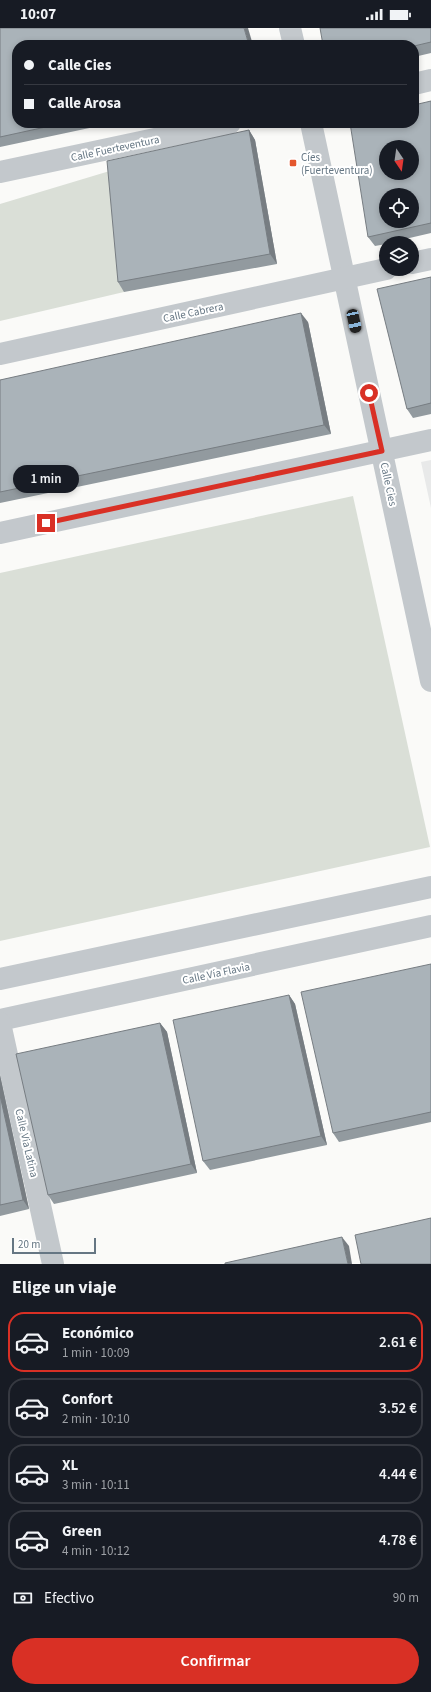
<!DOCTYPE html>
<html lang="es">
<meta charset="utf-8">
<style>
:root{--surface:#171b24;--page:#242831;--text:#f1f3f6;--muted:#9ea1a6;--line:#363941;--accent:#d93025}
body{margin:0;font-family:"Source Sans 3",sans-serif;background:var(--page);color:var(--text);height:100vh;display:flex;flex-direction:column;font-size:15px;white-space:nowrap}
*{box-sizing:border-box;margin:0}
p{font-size:13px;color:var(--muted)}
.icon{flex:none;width:22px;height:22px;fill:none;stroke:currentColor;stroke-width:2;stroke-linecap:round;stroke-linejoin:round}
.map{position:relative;height:1236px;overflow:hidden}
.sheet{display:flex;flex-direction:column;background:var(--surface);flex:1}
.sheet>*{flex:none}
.guide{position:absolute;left:12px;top:12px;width:407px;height:88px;border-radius:16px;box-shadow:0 2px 6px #0003;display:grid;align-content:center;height:88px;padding:0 12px;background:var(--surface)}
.needle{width:26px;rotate:167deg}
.tools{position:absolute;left:379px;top:112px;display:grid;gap:8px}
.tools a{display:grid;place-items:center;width:40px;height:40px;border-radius:50%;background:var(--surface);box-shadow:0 2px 6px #0003;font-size:20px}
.scale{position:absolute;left:12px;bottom:10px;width:84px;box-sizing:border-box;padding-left:4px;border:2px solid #657683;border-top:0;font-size:11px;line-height:14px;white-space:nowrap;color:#657683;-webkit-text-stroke:3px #fff;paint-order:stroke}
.end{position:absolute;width:18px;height:18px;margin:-9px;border:5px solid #d93025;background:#fff;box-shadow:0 0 0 2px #fff}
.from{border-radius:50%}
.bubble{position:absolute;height:28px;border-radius:14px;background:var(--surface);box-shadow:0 2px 6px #0003;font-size:13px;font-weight:600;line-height:28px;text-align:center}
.car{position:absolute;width:12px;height:24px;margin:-12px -6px;border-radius:5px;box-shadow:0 0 3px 1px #0007;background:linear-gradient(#222 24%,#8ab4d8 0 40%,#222 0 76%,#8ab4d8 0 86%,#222 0)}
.guide b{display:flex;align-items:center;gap:14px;height:38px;font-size:15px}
.guide b+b{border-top:1px solid var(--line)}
.guide i{width:10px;height:10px;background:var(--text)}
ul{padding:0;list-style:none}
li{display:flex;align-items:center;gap:12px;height:60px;margin:0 8px 6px;padding:0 4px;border:2px solid var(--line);border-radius:16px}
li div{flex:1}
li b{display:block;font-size:15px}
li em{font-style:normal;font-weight:600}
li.on{border-color:var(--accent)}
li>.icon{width:36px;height:36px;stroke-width:1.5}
h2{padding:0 12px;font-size:18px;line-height:48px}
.pay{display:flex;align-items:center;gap:10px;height:44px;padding:0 12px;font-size:15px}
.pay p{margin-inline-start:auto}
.primary-button{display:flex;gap:8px;margin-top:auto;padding:8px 12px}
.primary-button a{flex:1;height:46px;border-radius:24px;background:var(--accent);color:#fff;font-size:16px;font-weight:600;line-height:46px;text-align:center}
.status{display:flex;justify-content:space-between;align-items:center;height:28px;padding:0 20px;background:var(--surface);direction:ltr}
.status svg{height:11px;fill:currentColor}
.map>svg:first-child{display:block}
</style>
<div class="status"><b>10:07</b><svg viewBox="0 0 49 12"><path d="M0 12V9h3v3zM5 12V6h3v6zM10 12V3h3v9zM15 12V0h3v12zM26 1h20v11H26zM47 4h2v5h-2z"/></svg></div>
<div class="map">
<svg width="431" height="1236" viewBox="0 0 431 1236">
<rect width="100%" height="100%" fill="#fafaf8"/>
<!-- built -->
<path fill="#e8e9e9" d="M431,432V480L421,434Z"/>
<!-- green -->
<g fill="#dadfd7">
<path d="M113,142L124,264L0,293V176Z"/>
<path d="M353,468L430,819L0,913V545Z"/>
</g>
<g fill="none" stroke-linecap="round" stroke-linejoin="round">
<!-- minor -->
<g stroke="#c3c8cc" stroke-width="22">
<path d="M290,0L294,17"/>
<path d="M414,56L431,52"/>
<path d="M311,95L431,653"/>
<path d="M0,144L230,95"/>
<path d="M412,235L431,231"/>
<path d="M0,326L386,241"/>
<path d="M0,505L431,412"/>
<path d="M0,951L431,859"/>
<path d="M0,992L431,898"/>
<path d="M0,995L53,1236"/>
</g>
</g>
<!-- wall -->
<g fill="#929a9f">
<path d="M0,0L17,95H113L0,119Z"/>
<path d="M431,0V25L414,29V17Z"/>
<path d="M431,73V205L388,215H386V216L375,218L368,209Z"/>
<path d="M249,102L255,112L277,236L124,264L118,254Z"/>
<path d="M431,249V386L413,390L407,381Z"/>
<path d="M308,294L331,406L0,475V352Z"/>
<path d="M431,936V1094L339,1114L333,1105Z"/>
<path d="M289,967L295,976L327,1117L210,1142L203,1133Z"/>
<path d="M160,995L167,1004L197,1145L54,1176L48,1167Z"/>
<path d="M0,1047L29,1181L0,1188Z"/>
</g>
<!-- shaded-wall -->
<g fill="#777d82">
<path d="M244,0H248L253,17H249Z"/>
<path d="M249,102L255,112L277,236L270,226Z"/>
<path d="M301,285L308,294L331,406L324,397Z"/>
<path d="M289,967L295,976L327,1117L321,1108Z"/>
<path d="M160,995L167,1004L197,1145L191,1136Z"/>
<path d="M0,1047L29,1181L23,1172L0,1067Z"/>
<path d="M342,1209L349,1218L352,1236H348Z"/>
</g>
<!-- building -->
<g fill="#aab3b9" stroke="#777d82" fill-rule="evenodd">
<path d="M0,0H244L249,17H17V95H64L0,109Z"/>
<path d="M320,0H431V14L414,18V17H323Z"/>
<path d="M431,73V195L368,209L350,95H414V77ZM386,119H412V145H386ZM386,167H412V193H386Z"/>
<path d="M249,102L270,226L118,254L107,133Z"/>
<path d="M431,249V375L407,381L377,261Z"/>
<path d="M301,285L324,397L0,464V352Z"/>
<path d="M431,936V1084L333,1105L301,964Z"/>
<path d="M289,967L321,1108L203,1133L173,992Z"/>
<path d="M160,995L191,1136L48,1167L16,1026Z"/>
<path d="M0,1067L23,1172L0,1177Z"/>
<path d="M431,1190V1236H361L355,1207Z"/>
<path d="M342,1209L348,1236H225V1235Z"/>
</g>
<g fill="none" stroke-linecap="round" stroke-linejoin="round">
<!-- route -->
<path stroke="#d93025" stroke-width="5" d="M46,495L382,423L369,365"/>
</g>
<!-- markers -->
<rect fill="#e4572e" stroke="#fff" stroke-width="1.5" x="289" y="131" width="8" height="8" rx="2"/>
<g text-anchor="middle" stroke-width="4" stroke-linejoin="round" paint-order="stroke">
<!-- street labels -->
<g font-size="11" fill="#657683" stroke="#fff">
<text transform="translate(115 120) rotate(-12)" y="4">Calle Fuerteventura</text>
<text transform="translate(193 284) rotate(-12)" y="4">Calle Cabrera</text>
<text transform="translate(389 456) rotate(78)" y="4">Calle Cies</text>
<text transform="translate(216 945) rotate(-12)" y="4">Calle Vía Flavia</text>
<text transform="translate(27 1115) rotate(77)" y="4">Calle Via Latina</text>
</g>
<!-- poi labels -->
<g font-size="11" fill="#657683" stroke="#fff" text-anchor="start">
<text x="301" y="133">Cíes<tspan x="301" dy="13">(Fuerteventura)</tspan></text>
</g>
</g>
</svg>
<div class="tools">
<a><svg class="needle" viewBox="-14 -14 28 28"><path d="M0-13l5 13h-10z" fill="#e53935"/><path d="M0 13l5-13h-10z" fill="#9ea1a6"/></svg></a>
<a><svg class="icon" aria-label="locate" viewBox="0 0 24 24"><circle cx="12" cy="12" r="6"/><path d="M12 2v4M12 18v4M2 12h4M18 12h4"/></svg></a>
<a><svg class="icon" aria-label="layers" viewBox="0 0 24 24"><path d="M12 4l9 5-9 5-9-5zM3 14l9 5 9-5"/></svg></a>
</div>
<div class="scale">20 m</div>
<i class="end from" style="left:369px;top:365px"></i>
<i class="end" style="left:46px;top:495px"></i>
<div class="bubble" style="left:13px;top:437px;width:66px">1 min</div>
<i class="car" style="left:354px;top:293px;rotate:168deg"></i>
<div class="guide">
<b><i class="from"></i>Calle Cies</b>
<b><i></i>Calle Arosa</b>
</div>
</div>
<section class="sheet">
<h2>Elige un viaje</h2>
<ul>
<li class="on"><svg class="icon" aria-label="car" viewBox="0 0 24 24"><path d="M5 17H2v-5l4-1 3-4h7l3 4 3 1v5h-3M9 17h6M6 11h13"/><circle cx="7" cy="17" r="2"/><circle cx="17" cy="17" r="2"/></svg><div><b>Económico</b><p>1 min · 10:09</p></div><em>2.61 €</em></li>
<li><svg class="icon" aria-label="car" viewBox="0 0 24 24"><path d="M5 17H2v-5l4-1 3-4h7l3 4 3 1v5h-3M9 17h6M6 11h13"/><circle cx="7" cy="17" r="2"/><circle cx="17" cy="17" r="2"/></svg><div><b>Confort</b><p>2 min · 10:10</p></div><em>3.52 €</em></li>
<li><svg class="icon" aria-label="car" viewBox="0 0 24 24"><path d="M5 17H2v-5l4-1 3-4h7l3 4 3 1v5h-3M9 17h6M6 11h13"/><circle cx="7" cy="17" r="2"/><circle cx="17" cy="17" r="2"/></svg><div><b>XL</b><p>3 min · 10:11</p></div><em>4.44 €</em></li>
<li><svg class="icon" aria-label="car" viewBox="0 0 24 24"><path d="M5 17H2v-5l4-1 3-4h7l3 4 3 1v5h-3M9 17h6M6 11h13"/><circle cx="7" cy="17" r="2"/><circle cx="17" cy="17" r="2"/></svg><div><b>Green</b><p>4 min · 10:12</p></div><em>4.78 €</em></li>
</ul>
<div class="pay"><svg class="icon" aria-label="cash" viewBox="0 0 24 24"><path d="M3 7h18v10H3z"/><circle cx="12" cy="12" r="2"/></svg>Efectivo<p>90 m</p></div>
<div class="primary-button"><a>Confirmar</a></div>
</section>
